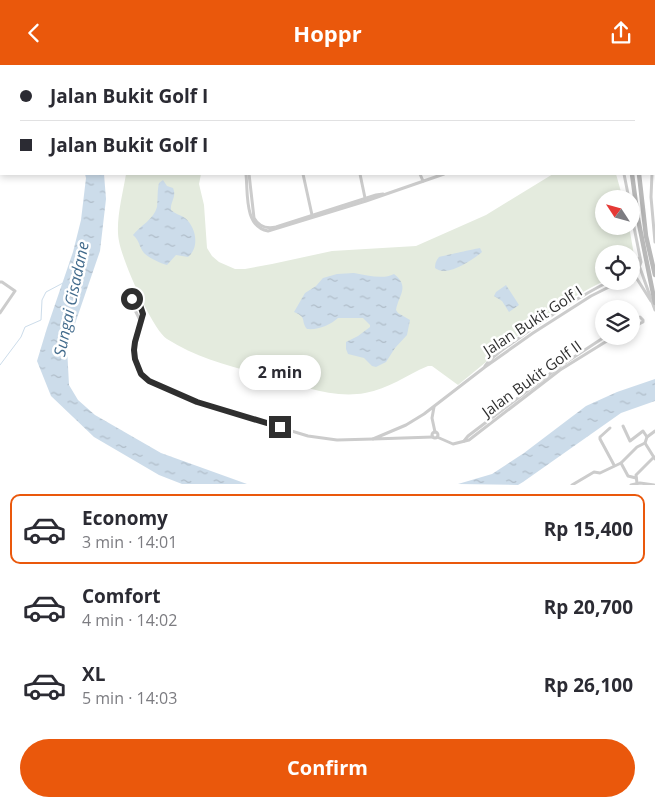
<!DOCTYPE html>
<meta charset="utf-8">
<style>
:root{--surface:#fff;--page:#f2f2f3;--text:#2b2b33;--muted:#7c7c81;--line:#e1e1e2;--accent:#ea580c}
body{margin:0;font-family:"Open Sans",sans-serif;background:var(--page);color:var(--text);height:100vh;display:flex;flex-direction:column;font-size:19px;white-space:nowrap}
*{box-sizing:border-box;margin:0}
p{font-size:16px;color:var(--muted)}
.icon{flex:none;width:28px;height:28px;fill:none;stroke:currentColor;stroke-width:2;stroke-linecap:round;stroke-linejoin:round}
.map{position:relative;height:420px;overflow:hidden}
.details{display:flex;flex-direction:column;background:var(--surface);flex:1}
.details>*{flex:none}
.banner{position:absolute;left:0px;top:0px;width:655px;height:110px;box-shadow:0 2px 8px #0003;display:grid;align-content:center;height:110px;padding:0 20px;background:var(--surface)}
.needle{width:32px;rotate:306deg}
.controls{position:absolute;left:595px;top:125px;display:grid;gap:10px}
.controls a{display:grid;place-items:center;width:45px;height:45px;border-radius:50%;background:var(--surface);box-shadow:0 2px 8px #0003;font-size:25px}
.end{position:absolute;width:22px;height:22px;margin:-11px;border:6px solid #2f2f2f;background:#fff;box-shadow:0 0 0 2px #fff}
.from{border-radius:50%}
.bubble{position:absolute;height:35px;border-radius:18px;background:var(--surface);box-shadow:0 2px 8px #0003;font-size:16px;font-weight:700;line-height:35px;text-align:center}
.banner b{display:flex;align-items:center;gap:18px;height:48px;font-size:19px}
.banner b+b{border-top:1px solid var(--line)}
.banner i{width:12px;height:12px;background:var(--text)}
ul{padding:9px 0 0;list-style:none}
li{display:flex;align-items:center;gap:15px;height:70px;margin:0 10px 8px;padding:0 10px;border:2px solid transparent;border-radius:10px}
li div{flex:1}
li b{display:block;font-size:19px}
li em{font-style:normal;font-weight:700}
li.on{border-color:var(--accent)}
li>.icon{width:45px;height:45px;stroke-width:1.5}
.action{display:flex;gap:10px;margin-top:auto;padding:10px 20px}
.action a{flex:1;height:58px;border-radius:30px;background:var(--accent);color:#fff;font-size:20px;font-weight:700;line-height:58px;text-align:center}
header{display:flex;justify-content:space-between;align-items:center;height:65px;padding:0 20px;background:var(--accent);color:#fff;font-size:22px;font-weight:700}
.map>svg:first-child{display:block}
</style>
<header><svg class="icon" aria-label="back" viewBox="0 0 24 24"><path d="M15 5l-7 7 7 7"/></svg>Hoppr<svg class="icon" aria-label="share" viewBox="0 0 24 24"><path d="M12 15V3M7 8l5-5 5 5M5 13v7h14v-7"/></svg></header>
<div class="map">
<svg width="655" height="420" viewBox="0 0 655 420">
<defs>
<pattern id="water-ripples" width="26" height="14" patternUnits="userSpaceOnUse" patternTransform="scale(1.25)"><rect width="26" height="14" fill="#ccdcea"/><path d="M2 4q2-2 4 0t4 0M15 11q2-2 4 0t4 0" fill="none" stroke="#b0bdc9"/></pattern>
</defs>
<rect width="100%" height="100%" fill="#fff"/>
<!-- green -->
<g fill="#e4ebde">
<path d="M181,0H441L179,1Z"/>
<path d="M126,109H201L199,119L204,140L207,183L212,191L219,197L235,204H245L272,199L332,186L416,181L486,150L553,109H616L623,134H604V161H629L635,196L631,202V189H604V216C550,242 504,282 458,320L432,301H428C406,310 389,324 365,328C333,334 300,320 270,312C234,302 198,294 167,274C152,264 122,195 119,176C115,157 123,128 126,109Z"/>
</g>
<!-- water -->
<g fill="url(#water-ripples)">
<path d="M85,109H104L106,134L100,186L67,282L69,320L78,335L95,350L161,388L247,419H182L159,410L94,372L51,331L37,296L47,263L73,187L81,155L86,113Z"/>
<path d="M163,115L167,121L173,123C177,132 170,137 171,145C175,149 181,150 185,153C196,162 200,182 188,192L176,190L167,200C160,198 149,193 144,188C139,182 140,176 133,170C140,161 154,154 157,142C158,134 157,127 159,118Z"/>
<path d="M480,183L482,187C472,195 447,213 435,203C435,199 436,195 439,192C442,191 475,184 480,183Z"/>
<path d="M354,208C367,210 383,215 394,209C410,222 399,229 396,245L398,248L410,255L407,270L395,283L386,297L376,302L372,301L364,293L348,289L346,284V277L358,271L370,262V260L363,253H338C330,260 319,265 307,264C300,255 308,253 294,247L305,228L316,221L323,213L337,209Z"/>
<path d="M506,220L519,240L509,247L502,236L494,231L496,227Z"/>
<path d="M655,314V336L621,348L523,417L518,420L458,419L492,409L524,388L586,341L617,327Z"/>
</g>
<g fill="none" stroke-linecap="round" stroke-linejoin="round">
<!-- stream -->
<g stroke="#ccdcea" stroke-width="1">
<path d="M0,66H1"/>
<path d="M0,300L21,272L25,262L41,255L42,235L46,227L63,218"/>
</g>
<!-- minor -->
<g stroke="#ccc" stroke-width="3">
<path d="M134,0L135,1"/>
<path d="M173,0L174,1"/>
<path d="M518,0L519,1"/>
<path d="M544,0V1"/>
<path d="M112,1L114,0"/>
<path d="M577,1V0"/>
<path d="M580,1L581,0"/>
<path d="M609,1L610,0"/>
<path d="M629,1V0"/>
<path d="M652,1L653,0"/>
<path d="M654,77H655"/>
<path d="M246,109C248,128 244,162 268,166L366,136L444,109"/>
<path d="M249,109L254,153C259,162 267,164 276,162L376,130L383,129"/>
<path d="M303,109L312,150"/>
<path d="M360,109L365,133"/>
<path d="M420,109L423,116"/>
<path d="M624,109L629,134"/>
<path d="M652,109L651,132L655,177"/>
<path d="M631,147L641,197L638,205L631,210"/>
<path d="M640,203L655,245"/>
<path d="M631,206L637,200L639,193"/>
<path d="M632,206L651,236"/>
<path d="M0,217H2L15,226L0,248"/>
<circle cx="134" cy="238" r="4.5"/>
<path d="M139,238L143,249L134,285L138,305L149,317L197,337L308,371L337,375L373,374"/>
<path d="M134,243L140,255"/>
<path d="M631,257L640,252L643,255V257L631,263"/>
<path d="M485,301C492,291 505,283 515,276C545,254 576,233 610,216"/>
<path d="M434,342L432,353L435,367"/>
<path d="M623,361L630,376L643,366L647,372"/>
<path d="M610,363L600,372V374L614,400"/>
<path d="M655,366L647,372L645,378L655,394"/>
<circle cx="435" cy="370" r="3"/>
<path d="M433,372L373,374L406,360L424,349L485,302L533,268L591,231L621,216"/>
<path d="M437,372L453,379L469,375L560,305L615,271"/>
<path d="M464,376L468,371L559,302L606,271"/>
<path d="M621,398L628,411L636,413"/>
<path d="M637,418L636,410L654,392"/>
<path d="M572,420L594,407L600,408L621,398L637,382L645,378"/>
<path d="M631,420L640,418L654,420"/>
</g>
<!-- secondary -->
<g stroke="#b9b9b9" stroke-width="4.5">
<path d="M638,1V0"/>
<path d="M644,1L645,0"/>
<path d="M632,109L638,154L655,238"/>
<path d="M639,109L646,171L655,210"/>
</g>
</g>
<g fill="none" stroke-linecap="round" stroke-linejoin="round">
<!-- route -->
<path stroke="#2f2f2f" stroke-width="6" d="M132,234H138L143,249L135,277L134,285L135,294L141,309L149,316L197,337L280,362"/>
</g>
<g text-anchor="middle" stroke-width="5" stroke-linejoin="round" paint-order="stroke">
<!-- street labels -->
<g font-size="15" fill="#2f2f2f" stroke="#fff">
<text transform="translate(533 256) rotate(-33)" y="5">Jalan Bukit Golf I</text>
<text transform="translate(532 314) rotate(-36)" y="5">Jalan Bukit Golf II</text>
</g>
<!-- water labels -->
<g font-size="16" font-style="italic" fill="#426b8c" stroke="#fff">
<text transform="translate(71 234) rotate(-78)" y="6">Sungai Cisadane</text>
</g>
</g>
</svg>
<div class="controls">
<a><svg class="needle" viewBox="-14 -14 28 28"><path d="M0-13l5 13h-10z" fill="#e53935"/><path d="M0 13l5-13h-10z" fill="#7c7c81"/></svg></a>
<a><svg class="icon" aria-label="locate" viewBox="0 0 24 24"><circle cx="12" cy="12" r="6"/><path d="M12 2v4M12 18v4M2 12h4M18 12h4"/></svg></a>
<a><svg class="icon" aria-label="layers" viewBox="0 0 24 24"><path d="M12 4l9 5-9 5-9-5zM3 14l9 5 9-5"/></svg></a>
</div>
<i class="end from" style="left:132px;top:234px"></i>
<i class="end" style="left:280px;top:362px"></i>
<div class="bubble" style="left:239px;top:290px;width:82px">2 min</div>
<div class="banner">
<b><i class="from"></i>Jalan Bukit Golf I</b>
<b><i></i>Jalan Bukit Golf I</b>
</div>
</div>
<section class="details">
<ul>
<li class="on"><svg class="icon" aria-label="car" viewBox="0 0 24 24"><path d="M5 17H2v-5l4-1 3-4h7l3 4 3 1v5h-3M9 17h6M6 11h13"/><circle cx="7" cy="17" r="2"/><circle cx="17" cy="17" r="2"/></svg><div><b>Economy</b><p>3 min · 14:01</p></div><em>Rp 15,400</em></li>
<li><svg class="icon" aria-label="car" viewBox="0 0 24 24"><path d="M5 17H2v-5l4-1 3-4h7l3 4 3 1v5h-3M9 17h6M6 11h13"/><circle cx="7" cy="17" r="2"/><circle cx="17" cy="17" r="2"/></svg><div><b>Comfort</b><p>4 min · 14:02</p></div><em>Rp 20,700</em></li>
<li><svg class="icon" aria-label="car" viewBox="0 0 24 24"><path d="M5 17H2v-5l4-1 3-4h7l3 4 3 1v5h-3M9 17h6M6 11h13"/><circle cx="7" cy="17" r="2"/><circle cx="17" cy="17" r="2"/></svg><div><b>XL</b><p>5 min · 14:03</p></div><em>Rp 26,100</em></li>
</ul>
<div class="action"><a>Confirm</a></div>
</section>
